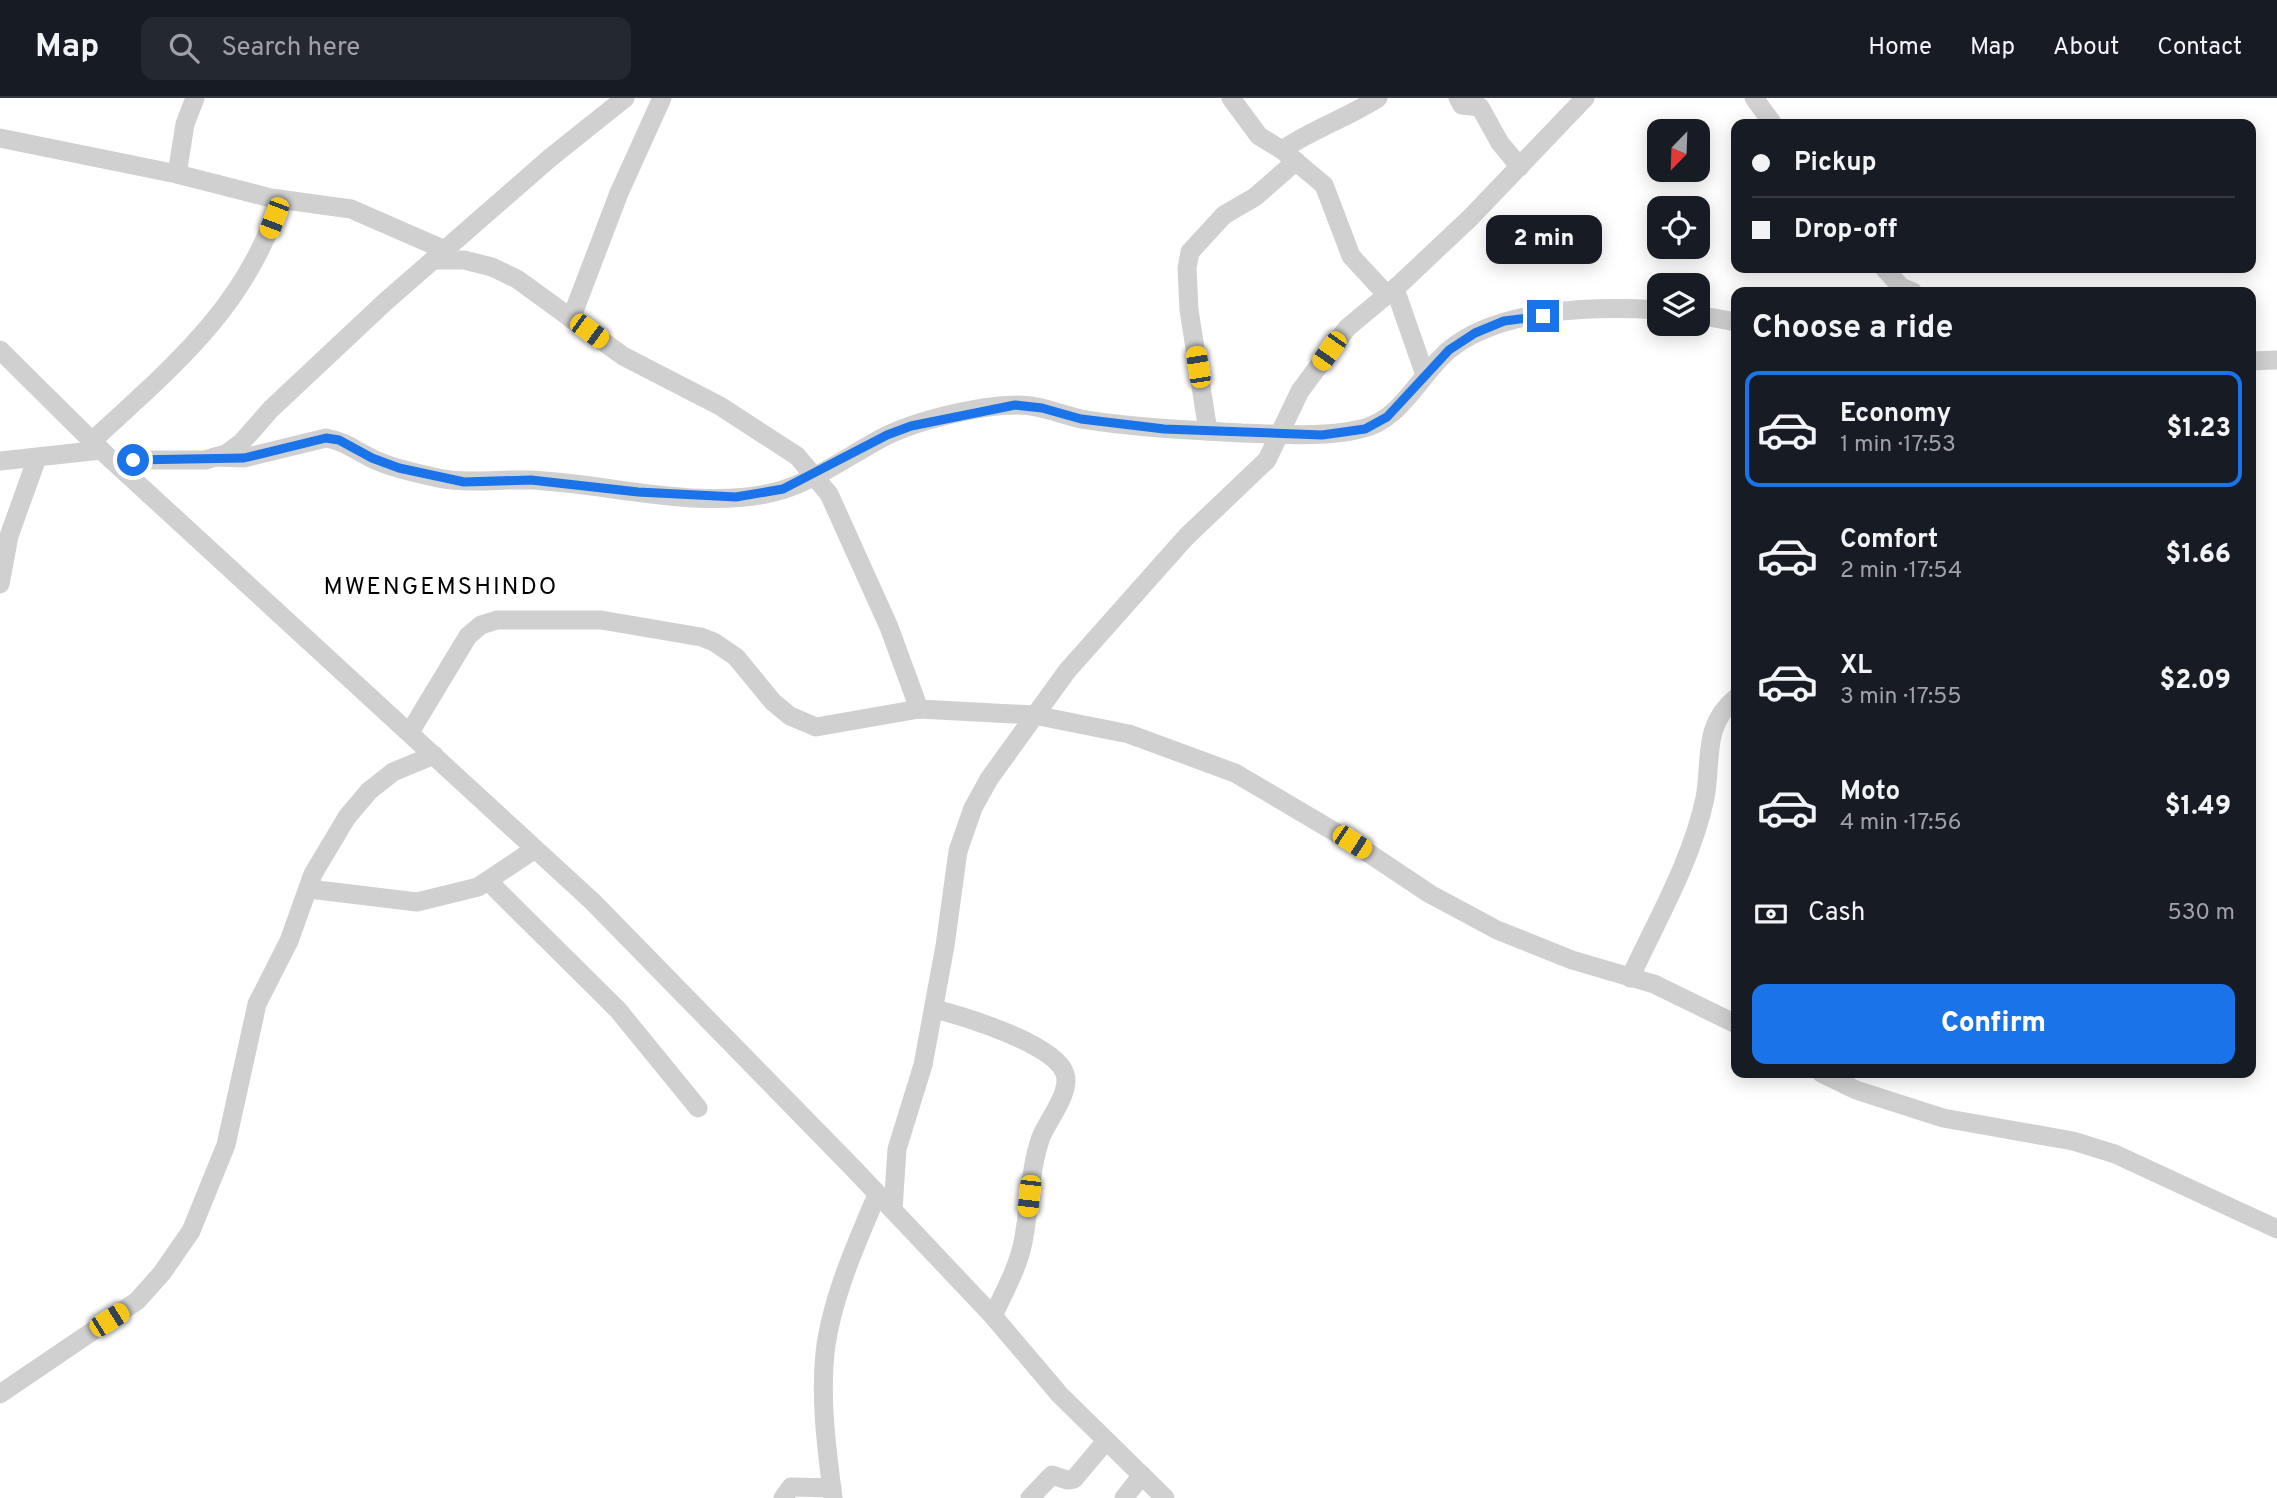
<!DOCTYPE html>
<meta charset="utf-8">
<style>
:root{--surface:#171b24;--page:#242831;--text:#f1f3f6;--muted:#9ea1a6;--line:#363941;--accent:#1a73e8}
body{margin:0;font-family:Overpass,sans-serif;background:var(--page);color:var(--text);height:100vh;display:flex;flex-direction:column;font-size:26px;white-space:nowrap}
*{box-sizing:border-box;margin:0}
p{font-size:23px;color:var(--muted)}
.icon{flex:none;width:38px;height:38px;fill:none;stroke:currentColor;stroke-width:2;stroke-linecap:round;stroke-linejoin:round}
.map{position:relative;flex:1;overflow:hidden}
.details{position:absolute;left:1731px;top:189px;width:525px;height:791px;display:flex;flex-direction:column;background:var(--surface);border-radius:14px;box-shadow:0 4px 18px #0003}
.details>*{flex:none}
.hud{position:absolute;left:1731px;top:21px;width:525px;height:154px;border-radius:14px;box-shadow:0 4px 18px #0003;display:grid;align-content:center;height:154px;padding:0 21px;background:var(--surface)}
.needle{width:46px;rotate:203deg}
.tools{position:absolute;left:1647px;top:21px;display:grid;gap:14px}
.tools a{display:grid;place-items:center;width:63px;height:63px;border-radius:14px;background:var(--surface);box-shadow:0 4px 18px #0003;font-size:35px}
.end{position:absolute;width:32px;height:32px;margin:-16px;border:9px solid #1a73e8;background:#fff;box-shadow:0 0 0 4px #fff}
.from{border-radius:50%}
.bubble{position:absolute;height:49px;border-radius:14px;background:var(--surface);box-shadow:0 4px 18px #0003;font-size:23px;font-weight:800;line-height:49px;text-align:center}
.car{position:absolute;width:21px;height:42px;margin:-21px -10px;border-radius:9px;box-shadow:0 0 5px 2px #0007;background:linear-gradient(#f5c518 24%,#345 0 40%,#f5c518 0 76%,#345 0 86%,#f5c518 0)}
.hud b{display:flex;align-items:center;gap:24px;height:66px;font-size:26px}
.hud b+b{border-top:2px solid var(--line)}
.hud i{width:18px;height:18px;background:var(--text)}
ul{padding:0;list-style:none}
li{display:flex;align-items:center;gap:21px;height:116px;margin:0 14px 10px;padding:0 7px;border:4px solid transparent;border-radius:14px}
li div{flex:1}
li b{display:block;font-size:26px}
li em{font-style:normal;font-weight:800}
li.on{border-color:var(--accent)}
li>.icon{width:63px;height:63px;stroke-width:1.5}
h2{padding:0 21px;font-size:32px;line-height:84px}
.pay{display:flex;align-items:center;gap:18px;height:77px;padding:0 21px;font-size:26px}
.pay p{margin-inline-start:auto}
.primary-button{display:flex;gap:14px;margin-top:auto;padding:14px 21px}
.primary-button a{flex:1;height:80px;border-radius:14px;background:var(--accent);color:#fff;font-size:28px;font-weight:800;line-height:80px;text-align:center}
header{display:flex;align-items:center;gap:42px;box-sizing:border-box;height:98px;padding:0 35px;background:var(--surface);border-bottom:2px solid var(--line)}
header strong{font-size:33px}
nav{display:flex;gap:38px;margin-inline-start:auto;font-size:24px}
.search{width:490px;height:63px;background:var(--page);display:flex;align-items:center;gap:18px;box-sizing:border-box;padding:0 24px;border-radius:14px;color:var(--muted);font-size:26px}
.map>svg:first-child{display:block}
</style>
<header>
<strong>Map</strong>
<div class="search"><svg class="icon" aria-label="search" viewBox="0 0 24 24"><circle cx="10" cy="10" r="6"/><path d="M15 15l6 6"/></svg>Search here</div>
<nav><a>Home</a><a>Map</a><a>About</a><a>Contact</a></nav>
</header>
<div class="map">
<svg width="2277" height="1400" viewBox="0 0 2277 1400">
<rect width="100%" height="100%" fill="#fff"/>
<g fill="none" stroke-linecap="round" stroke-linejoin="round">
<!-- minor -->
<g stroke="#d0d0d0" stroke-width="19">
<path d="M1231,0L1259,38L1282,52L1324,87L1351,158L1387,197"/>
<path d="M1458,0L1462,7L1480,9L1500,45L1520,69"/>
<path d="M1754,0L1773,26"/>
<path d="M0,40L177,76L271,100L351,111L445,152"/>
<path d="M1282,52C1313,31 1347,20 1378,0"/>
<path d="M177,76L185,26L195,0"/>
<path d="M433,162H464L492,169L517,181L623,258L720,308L797,358L829,396L889,529L919,611"/>
<path d="M1884,170L1901,189L1913,194"/>
<path d="M1395,191L1425,277"/>
<path d="M1698,217L1736,224"/>
<path d="M571,221L619,95L662,0"/>
<path d="M0,252L101,352L593,804L854,1071L993,1218L1060,1297L1165,1400"/>
<path d="M2250,263L2277,262"/>
<path d="M1208,333L1189,212L1187,170L1190,154L1224,117L1255,99L1296,63"/>
<path d="M92,343C171,270 248,208 280,101"/>
<path d="M214,359L244,360L326,340C344,343 355,352 371,360C391,370 416,375 438,380C469,386 499,381 530,382C608,385 706,415 782,392C817,381 850,357 882,340C916,322 981,307 1018,307C1042,307 1064,318 1087,322C1138,330 1190,332 1242,335C1281,336 1322,340 1361,331C1401,323 1420,276 1449,252C1499,210 1596,208 1659,212"/>
<path d="M112,362H205L226,356L241,345L271,311L385,204L550,60L625,0"/>
<path d="M0,363L101,352"/>
<path d="M0,486L9,438L37,360"/>
<path d="M410,634L468,538L481,527L497,522H601L701,539L714,544L736,559L773,604L790,618L816,629L919,611L1034,617L1129,636L1235,675L1352,744L1430,796L1497,832L1572,862L1654,886L1736,926"/>
<path d="M488,783L618,912L698,1010"/>
<path d="M309,791L417,804L478,789L535,751"/>
<path d="M1630,880C1657,822 1692,762 1705,700C1712,663 1702,627 1736,600"/>
<path d="M934,911C963,918 1056,946 1065,976C1071,994 1048,1022 1041,1039C1029,1073 1030,1110 1023,1144C1018,1170 1004,1194 993,1218"/>
<path d="M1821,975L1856,992L1943,1020L2073,1043L2115,1056L2277,1131"/>
<path d="M893,1112L897,1051L923,967L945,848L958,753L973,710L989,681L1067,573L1186,439L1267,362L1300,293L1347,230L1401,185L1470,120L1585,0"/>
<path d="M0,1296L137,1203L162,1175L191,1133L226,1047L257,906L289,843L313,776L347,719L369,693L393,674L434,657"/>
<path d="M783,1400L791,1389L832,1390"/>
<path d="M833,1400C827,1353 820,1303 825,1255C831,1202 856,1146 877,1097"/>
<path d="M1030,1400L1052,1377L1067,1382L1074,1381L1106,1343"/>
<path d="M1124,1400L1142,1377"/>
</g>
</g>
<g fill="none" stroke-linecap="round" stroke-linejoin="round">
<!-- route -->
<path stroke="#1a73e8" stroke-width="9" d="M133,362L244,360L326,340L339,342L372,360L399,370L464,384L531,382L638,394L736,399L783,391L887,337L911,328L1015,307L1042,310L1081,321L1164,331L1322,337L1365,331L1387,319L1449,252L1475,235L1504,223L1543,218"/>
</g>
<g text-anchor="middle" stroke-width="7" stroke-linejoin="round" paint-order="stroke">
<!-- quarter labels -->
<g font-size="24" letter-spacing="2" fill="#000" stroke="#fff">
<text x="441" y="496">MWENGEMSHINDO</text>
</g>
</g>
</svg>
<div class="tools">
<a><svg class="needle" viewBox="-14 -14 28 28"><path d="M0-13l5 13h-10z" fill="#e53935"/><path d="M0 13l5-13h-10z" fill="#9ea1a6"/></svg></a>
<a><svg class="icon" aria-label="locate" viewBox="0 0 24 24"><circle cx="12" cy="12" r="6"/><path d="M12 2v4M12 18v4M2 12h4M18 12h4"/></svg></a>
<a><svg class="icon" aria-label="layers" viewBox="0 0 24 24"><path d="M12 4l9 5-9 5-9-5zM3 14l9 5 9-5"/></svg></a>
</div>
<i class="end from" style="left:133px;top:362px"></i>
<i class="end" style="left:1543px;top:218px"></i>
<div class="bubble" style="left:1486px;top:117px;width:116px">2 min</div>
<i class="car" style="left:274px;top:120px;rotate:201deg"></i>
<i class="car" style="left:589px;top:233px;rotate:126deg"></i>
<i class="car" style="left:1329px;top:253px;rotate:215deg"></i>
<i class="car" style="left:1198px;top:269px;rotate:351deg"></i>
<i class="car" style="left:1352px;top:744px;rotate:123deg"></i>
<i class="car" style="left:1029px;top:1098px;rotate:186deg"></i>
<i class="car" style="left:109px;top:1222px;rotate:58deg"></i>
<div class="hud">
<b><i class="from"></i>Pickup</b>
<b><i></i>Drop-off</b>
</div>
<section class="details">
<h2>Choose a ride</h2>
<ul>
<li class="on"><svg class="icon" aria-label="car" viewBox="0 0 24 24"><path d="M5 17H2v-5l4-1 3-4h7l3 4 3 1v5h-3M9 17h6M6 11h13"/><circle cx="7" cy="17" r="2"/><circle cx="17" cy="17" r="2"/></svg><div><b>Economy</b><p>1 min · 17:53</p></div><em>$1.23</em></li>
<li><svg class="icon" aria-label="car" viewBox="0 0 24 24"><path d="M5 17H2v-5l4-1 3-4h7l3 4 3 1v5h-3M9 17h6M6 11h13"/><circle cx="7" cy="17" r="2"/><circle cx="17" cy="17" r="2"/></svg><div><b>Comfort</b><p>2 min · 17:54</p></div><em>$1.66</em></li>
<li><svg class="icon" aria-label="car" viewBox="0 0 24 24"><path d="M5 17H2v-5l4-1 3-4h7l3 4 3 1v5h-3M9 17h6M6 11h13"/><circle cx="7" cy="17" r="2"/><circle cx="17" cy="17" r="2"/></svg><div><b>XL</b><p>3 min · 17:55</p></div><em>$2.09</em></li>
<li><svg class="icon" aria-label="car" viewBox="0 0 24 24"><path d="M5 17H2v-5l4-1 3-4h7l3 4 3 1v5h-3M9 17h6M6 11h13"/><circle cx="7" cy="17" r="2"/><circle cx="17" cy="17" r="2"/></svg><div><b>Moto</b><p>4 min · 17:56</p></div><em>$1.49</em></li>
</ul>
<div class="pay"><svg class="icon" aria-label="cash" viewBox="0 0 24 24"><path d="M3 7h18v10H3z"/><circle cx="12" cy="12" r="2"/></svg>Cash<p>530 m</p></div>
<div class="primary-button"><a>Confirm</a></div>
</section>
</div>
